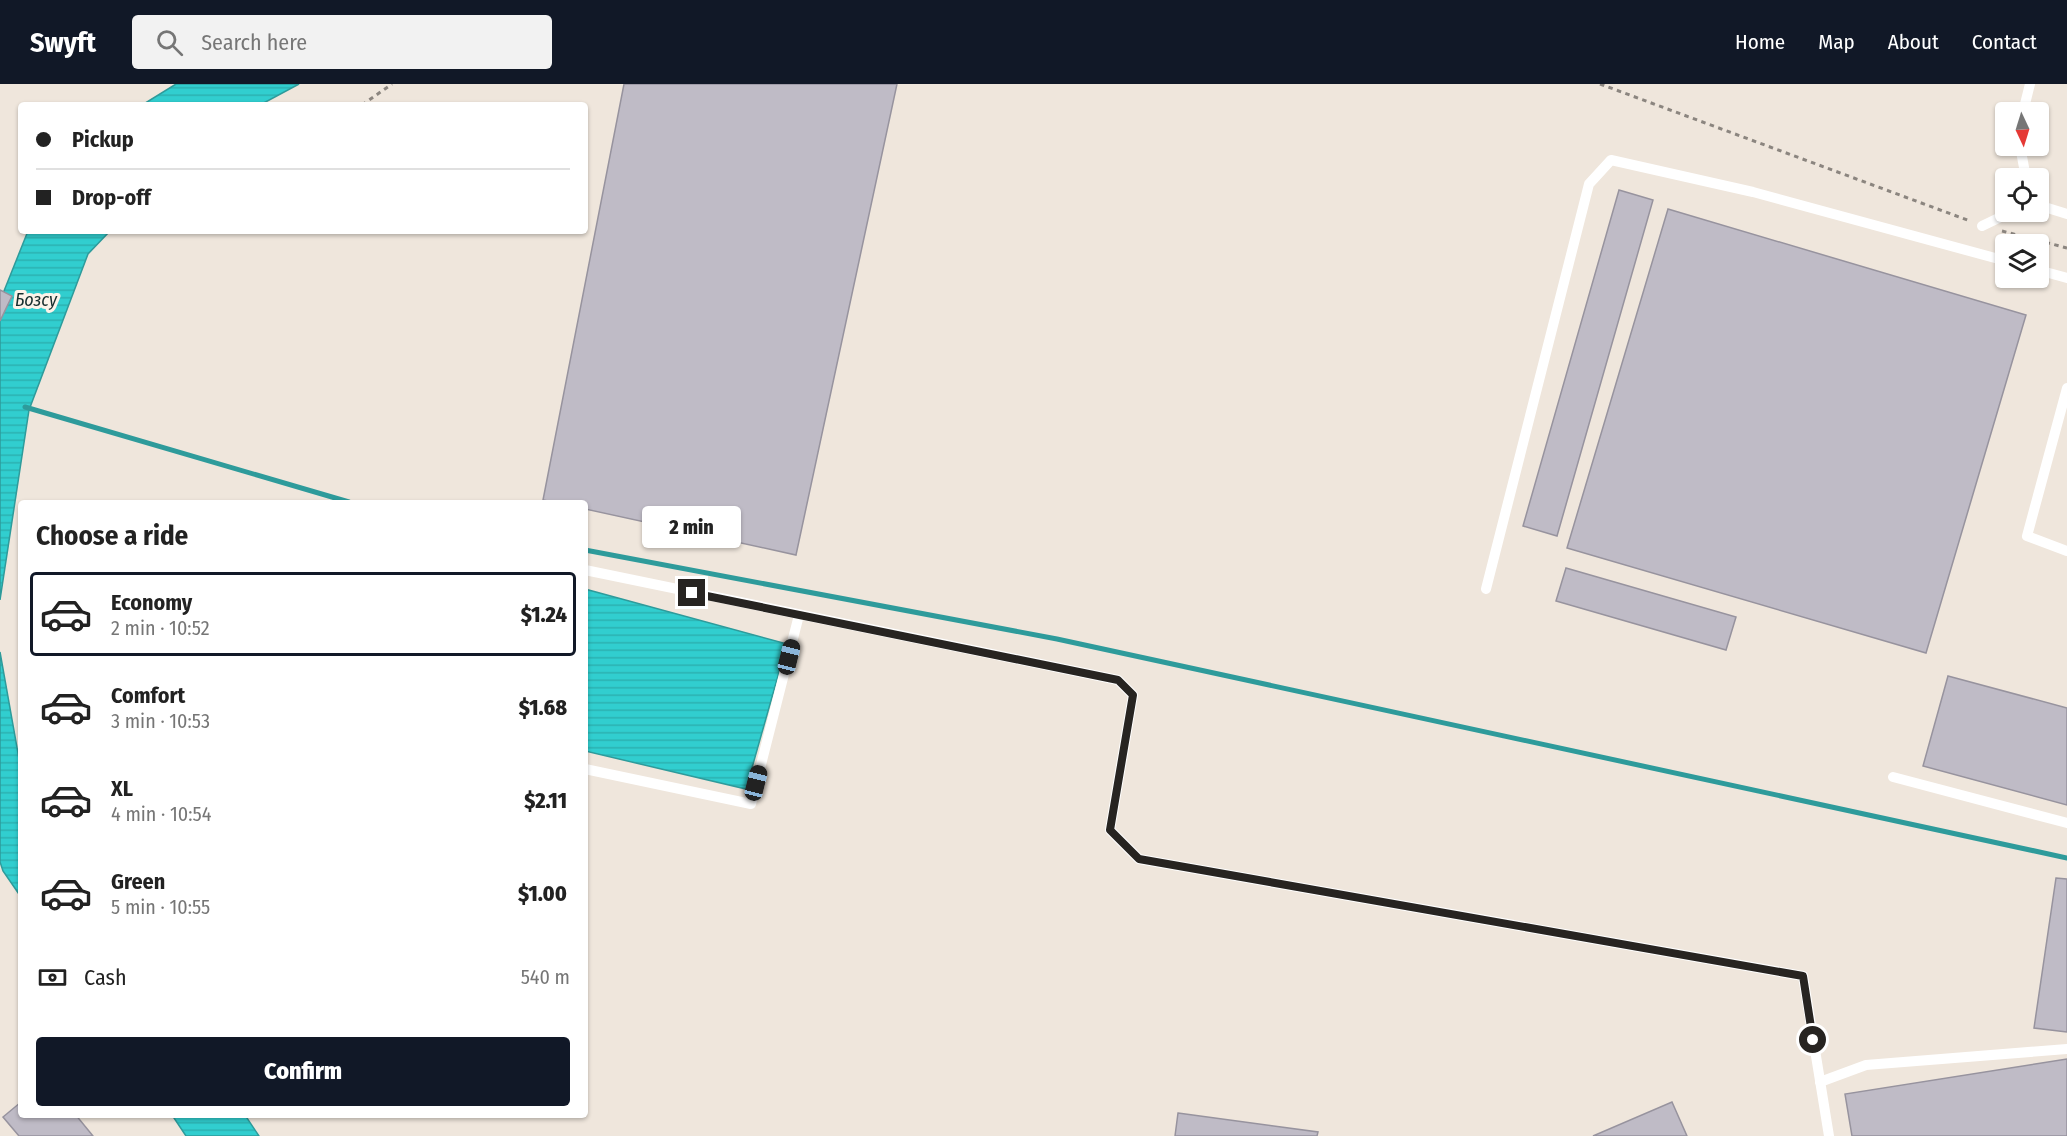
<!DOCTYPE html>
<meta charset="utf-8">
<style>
:root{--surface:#fff;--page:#f2f2f2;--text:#222;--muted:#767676;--line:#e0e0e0;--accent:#111827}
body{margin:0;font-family:"Fira Sans Condensed",sans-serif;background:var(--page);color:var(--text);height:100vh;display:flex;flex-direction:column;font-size:22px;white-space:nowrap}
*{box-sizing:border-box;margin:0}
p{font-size:20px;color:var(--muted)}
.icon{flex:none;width:33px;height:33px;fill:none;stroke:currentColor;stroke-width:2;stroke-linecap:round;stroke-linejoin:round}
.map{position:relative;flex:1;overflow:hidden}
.details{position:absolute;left:18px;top:416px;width:570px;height:618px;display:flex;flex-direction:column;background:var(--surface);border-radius:6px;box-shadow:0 2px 4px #0004}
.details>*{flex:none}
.guide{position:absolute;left:18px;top:18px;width:570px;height:132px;border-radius:6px;box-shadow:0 2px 4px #0004;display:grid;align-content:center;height:132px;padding:0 18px;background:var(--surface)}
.needle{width:39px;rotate:176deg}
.fabs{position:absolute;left:1995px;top:18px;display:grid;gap:12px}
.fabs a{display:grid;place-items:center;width:54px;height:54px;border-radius:6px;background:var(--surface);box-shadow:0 2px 4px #0004;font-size:30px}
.end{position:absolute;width:27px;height:27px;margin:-14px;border:8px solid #272421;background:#fff;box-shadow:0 0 0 3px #fff}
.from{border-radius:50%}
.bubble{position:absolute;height:42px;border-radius:6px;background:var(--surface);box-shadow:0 2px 4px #0004;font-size:20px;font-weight:800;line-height:42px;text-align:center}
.car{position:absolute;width:18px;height:36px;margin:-18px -9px;border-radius:8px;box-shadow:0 0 4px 2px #0007;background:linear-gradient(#222 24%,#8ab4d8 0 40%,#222 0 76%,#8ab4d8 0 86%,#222 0)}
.guide b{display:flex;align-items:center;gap:21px;height:57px;font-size:22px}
.guide b+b{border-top:2px solid var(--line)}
.guide i{width:15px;height:15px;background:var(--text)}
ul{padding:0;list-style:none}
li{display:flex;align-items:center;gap:18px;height:84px;margin:0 12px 9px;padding:0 6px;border:3px solid transparent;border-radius:6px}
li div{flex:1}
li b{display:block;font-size:22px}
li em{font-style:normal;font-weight:800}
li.on{border-color:var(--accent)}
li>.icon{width:54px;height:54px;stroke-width:1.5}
h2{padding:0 18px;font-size:27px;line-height:72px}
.pay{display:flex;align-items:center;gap:15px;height:66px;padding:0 18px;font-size:22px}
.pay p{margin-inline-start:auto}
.primary-button{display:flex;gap:12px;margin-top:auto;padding:12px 18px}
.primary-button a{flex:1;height:69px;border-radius:6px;background:var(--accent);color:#fff;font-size:24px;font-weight:800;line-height:69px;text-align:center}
header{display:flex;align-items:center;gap:36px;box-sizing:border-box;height:84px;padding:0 30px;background:var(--accent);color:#fff}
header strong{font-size:28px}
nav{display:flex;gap:33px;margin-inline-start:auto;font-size:21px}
.search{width:420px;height:54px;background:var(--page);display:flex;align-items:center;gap:15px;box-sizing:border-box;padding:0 21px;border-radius:6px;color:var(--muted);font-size:22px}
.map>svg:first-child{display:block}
</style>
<header>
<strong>Swyft</strong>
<div class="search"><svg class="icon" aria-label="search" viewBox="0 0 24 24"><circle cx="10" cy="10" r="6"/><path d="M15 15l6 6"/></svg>Search here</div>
<nav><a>Home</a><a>Map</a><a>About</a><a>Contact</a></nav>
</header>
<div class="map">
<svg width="2067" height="1052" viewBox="0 0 2067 1052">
<defs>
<pattern id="water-rules" width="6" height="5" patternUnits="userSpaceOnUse" patternTransform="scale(1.5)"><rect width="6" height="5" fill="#31cecf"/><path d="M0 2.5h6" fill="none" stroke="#2bb1b1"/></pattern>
</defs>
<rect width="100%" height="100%" fill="#efe6dc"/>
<!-- water -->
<g fill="url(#water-rules)" stroke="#2e9b9b" stroke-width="1.5">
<path d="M176,0H299L260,21H142Z"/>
<path d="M28,147H110L88,170L29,326L0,516V217Z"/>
<path d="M585,505L787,560L746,705L585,667Z"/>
<path d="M0,568L21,686V813L3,787L0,778Z"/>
<path d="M172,1031H245L259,1052H186Z"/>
</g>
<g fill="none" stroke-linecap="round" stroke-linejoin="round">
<!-- stream -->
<g stroke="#2e9b9b" stroke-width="5">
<path d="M25,323L349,418"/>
<path d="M585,466L1057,555L2067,774"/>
</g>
</g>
<!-- building -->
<g fill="#bfbbc6" stroke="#97939e" stroke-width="1.5">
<path d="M624,0H897L796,471L585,425V418H553L543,416Z"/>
<path d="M1619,106L1653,116L1557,452L1523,442Z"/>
<path d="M1668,125L2026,231L1926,569L1567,464Z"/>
<path d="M0,206L12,212L0,237Z"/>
<path d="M1566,484L1736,533L1726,566L1556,517Z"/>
<path d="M1948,592L2067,624V721L1923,682Z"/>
<path d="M2056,794L2067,795V948L2034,944Z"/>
<path d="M2067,975V1052H1852L1845,1010Z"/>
<path d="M21,1018V1030H75L93,1052H19L3,1033Z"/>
<path d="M1672,1018L1687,1052H1593Z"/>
<path d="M1178,1029L1318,1048L1317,1052H1175Z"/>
</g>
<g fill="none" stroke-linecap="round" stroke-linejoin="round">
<!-- path -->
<g stroke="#8b857f" stroke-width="3" stroke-dasharray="4.5 4.5" stroke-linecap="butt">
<path d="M1600,0L1970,137"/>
<path d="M362,21L392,0"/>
<path d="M2002,147L2067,164"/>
</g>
<!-- service -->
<g stroke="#fff" stroke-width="10">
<path d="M2023,28L2030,0"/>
<path d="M2020,62L2026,94"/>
<path d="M2038,121L2067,130"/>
<path d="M1982,142L2011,128"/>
<path d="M2038,186L2067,194"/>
<path d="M2067,304L2027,452L2067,467"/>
<path d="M585,486L1118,596L1133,611L1110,746L1139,775L1803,892L1829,1052"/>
<path d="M1486,505L1589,100L1611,76L1753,108L2006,177"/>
<path d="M585,685L751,720L799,531"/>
<path d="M1893,693L2067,739"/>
<path d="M1820,998L1866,981L2067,965"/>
</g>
</g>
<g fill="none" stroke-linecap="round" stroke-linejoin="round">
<!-- route -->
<path stroke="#272421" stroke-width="8" d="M692,509L1118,596L1133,611L1110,746L1139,775L1803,892L1813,956"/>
</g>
<g text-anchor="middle" stroke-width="6" stroke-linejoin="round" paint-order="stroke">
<!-- water labels -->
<g font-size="18" font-style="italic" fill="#162e2e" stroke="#fcf3e9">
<text x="36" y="222">Бозсу</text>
</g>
</g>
</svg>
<div class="fabs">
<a><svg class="needle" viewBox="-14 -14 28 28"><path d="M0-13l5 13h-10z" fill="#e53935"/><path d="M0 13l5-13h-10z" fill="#767676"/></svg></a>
<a><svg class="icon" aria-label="locate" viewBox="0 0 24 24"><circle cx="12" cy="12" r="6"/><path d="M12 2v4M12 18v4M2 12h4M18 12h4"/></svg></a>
<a><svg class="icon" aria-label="layers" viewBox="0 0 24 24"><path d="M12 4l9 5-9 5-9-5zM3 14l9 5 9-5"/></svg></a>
</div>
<i class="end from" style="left:1813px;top:956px"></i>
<i class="end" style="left:692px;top:509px"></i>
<div class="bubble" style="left:642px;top:422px;width:99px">2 min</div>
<i class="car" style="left:789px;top:573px;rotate:14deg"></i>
<i class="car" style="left:756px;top:699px;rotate:14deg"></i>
<div class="guide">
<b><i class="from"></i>Pickup</b>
<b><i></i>Drop-off</b>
</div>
<section class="details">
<h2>Choose a ride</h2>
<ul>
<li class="on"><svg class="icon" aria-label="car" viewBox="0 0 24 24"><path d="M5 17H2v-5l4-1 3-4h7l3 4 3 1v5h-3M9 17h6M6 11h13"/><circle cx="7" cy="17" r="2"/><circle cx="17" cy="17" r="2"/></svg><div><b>Economy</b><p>2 min · 10:52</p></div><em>$1.24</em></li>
<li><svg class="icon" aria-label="car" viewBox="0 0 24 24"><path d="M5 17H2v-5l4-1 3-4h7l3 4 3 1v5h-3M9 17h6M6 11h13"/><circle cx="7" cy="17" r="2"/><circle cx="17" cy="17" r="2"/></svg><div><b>Comfort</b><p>3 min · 10:53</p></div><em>$1.68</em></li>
<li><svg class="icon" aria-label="car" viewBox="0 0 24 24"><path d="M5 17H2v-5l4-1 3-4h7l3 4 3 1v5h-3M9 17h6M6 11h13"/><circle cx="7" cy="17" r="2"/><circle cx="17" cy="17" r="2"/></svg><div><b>XL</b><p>4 min · 10:54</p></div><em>$2.11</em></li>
<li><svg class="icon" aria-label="car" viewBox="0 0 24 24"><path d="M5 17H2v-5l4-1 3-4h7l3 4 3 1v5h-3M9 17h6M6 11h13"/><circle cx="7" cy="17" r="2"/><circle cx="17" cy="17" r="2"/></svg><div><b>Green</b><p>5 min · 10:55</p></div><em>$1.00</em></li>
</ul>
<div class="pay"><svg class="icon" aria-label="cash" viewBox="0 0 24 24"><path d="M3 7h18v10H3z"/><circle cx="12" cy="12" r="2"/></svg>Cash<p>540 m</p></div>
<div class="primary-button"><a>Confirm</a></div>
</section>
</div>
